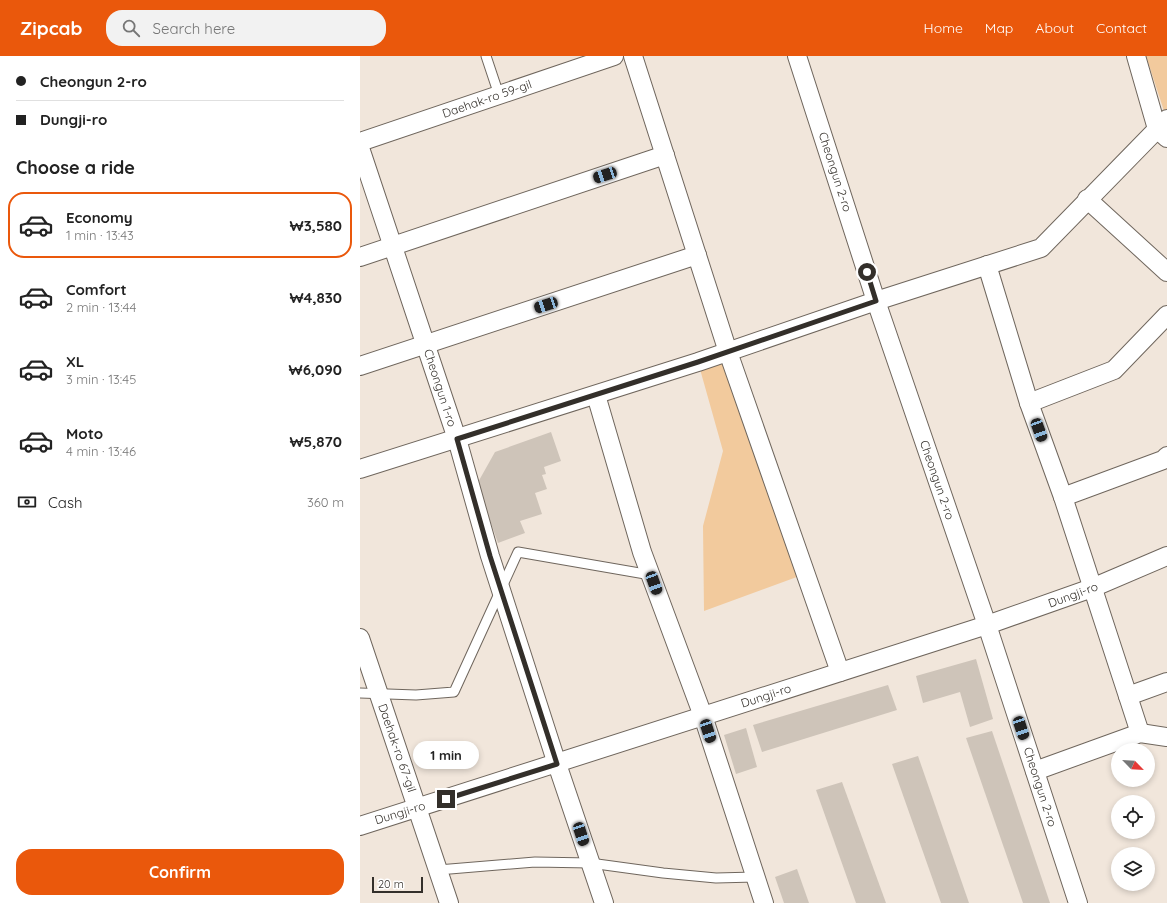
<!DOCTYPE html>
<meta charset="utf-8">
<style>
:root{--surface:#fff;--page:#f2f2f2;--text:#222;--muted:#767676;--line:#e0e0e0;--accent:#ea580c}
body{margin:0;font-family:Quicksand,sans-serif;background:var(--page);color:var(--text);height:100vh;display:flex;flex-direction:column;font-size:15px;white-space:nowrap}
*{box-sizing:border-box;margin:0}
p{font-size:13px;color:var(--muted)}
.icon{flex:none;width:22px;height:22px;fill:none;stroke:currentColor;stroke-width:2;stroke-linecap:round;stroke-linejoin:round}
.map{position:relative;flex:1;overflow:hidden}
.drawer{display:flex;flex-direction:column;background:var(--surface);width:360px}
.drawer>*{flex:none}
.hud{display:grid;align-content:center;height:88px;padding:0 16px;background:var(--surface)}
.needle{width:26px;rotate:115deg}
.controls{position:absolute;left:751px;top:687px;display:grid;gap:8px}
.controls a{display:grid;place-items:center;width:44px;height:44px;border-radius:50%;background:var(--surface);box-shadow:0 2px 6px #0003;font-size:20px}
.scale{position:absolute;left:12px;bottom:10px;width:51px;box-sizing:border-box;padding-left:4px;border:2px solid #332f2a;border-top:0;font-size:11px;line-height:14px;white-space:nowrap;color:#332f2a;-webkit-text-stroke:3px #fff;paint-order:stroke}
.end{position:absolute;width:18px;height:18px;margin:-9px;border:5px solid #332f2a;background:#fff;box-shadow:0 0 0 2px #fff}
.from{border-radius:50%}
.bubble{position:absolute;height:28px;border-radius:14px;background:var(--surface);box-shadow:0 2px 6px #0003;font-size:13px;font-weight:700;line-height:28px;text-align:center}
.car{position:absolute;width:12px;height:24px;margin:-12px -6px;border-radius:5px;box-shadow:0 0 3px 1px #0007;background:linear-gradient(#222 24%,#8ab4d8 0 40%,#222 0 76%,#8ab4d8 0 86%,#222 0)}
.hud b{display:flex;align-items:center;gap:14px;height:38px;font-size:15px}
.hud b+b{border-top:1px solid var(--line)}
.hud i{width:10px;height:10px;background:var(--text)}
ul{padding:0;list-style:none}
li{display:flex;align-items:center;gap:12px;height:66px;margin:0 8px 6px;padding:0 8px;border:2px solid transparent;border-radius:16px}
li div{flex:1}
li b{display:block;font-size:15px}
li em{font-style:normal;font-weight:700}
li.on{border-color:var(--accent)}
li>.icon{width:36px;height:36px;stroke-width:1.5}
h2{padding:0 16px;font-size:18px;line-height:48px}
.pay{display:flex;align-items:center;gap:10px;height:44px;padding:0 16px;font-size:15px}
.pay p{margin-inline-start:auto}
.action{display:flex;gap:8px;margin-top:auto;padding:8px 16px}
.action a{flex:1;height:46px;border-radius:16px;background:var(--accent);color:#fff;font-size:16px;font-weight:700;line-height:46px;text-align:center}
header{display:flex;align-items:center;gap:24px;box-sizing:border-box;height:56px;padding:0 20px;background:var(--accent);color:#fff}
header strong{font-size:19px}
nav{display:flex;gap:22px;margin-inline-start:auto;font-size:14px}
.search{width:280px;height:36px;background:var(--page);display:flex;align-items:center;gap:10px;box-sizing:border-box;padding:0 14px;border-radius:16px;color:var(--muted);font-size:15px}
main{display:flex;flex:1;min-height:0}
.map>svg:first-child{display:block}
</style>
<header>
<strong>Zipcab</strong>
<div class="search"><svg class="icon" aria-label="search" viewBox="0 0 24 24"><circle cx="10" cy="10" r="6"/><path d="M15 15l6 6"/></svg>Search here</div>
<nav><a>Home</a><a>Map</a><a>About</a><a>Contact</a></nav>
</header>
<main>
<section class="drawer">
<div class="hud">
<b><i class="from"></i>Cheongun 2-ro</b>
<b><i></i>Dungji-ro</b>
</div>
<h2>Choose a ride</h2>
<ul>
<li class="on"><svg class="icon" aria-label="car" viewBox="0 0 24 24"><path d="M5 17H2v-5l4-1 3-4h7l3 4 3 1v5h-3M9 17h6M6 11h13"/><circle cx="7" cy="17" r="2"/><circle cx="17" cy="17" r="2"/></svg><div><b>Economy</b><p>1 min · 13:43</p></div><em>₩3,580</em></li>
<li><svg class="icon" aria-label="car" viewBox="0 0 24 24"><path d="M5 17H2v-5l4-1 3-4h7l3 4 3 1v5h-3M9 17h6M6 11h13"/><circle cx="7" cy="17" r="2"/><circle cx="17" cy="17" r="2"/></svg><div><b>Comfort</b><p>2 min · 13:44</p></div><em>₩4,830</em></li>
<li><svg class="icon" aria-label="car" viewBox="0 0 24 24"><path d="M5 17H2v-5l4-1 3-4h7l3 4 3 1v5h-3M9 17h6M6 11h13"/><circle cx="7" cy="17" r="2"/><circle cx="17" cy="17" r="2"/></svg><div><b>XL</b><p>3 min · 13:45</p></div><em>₩6,090</em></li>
<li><svg class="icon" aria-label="car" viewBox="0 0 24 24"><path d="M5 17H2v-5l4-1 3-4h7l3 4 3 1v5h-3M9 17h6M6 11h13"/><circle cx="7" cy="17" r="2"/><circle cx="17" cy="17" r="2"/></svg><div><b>Moto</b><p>4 min · 13:46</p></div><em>₩5,870</em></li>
</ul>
<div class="pay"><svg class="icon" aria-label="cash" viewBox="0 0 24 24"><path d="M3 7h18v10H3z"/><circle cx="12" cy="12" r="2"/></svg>Cash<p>360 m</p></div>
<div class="action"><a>Confirm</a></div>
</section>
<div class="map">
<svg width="807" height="847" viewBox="0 0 807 847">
<rect width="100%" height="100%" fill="#f1e6db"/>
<!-- green -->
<g fill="#f2ca9d">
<path d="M786,0H807V56L805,58Z"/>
<path d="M368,296L445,518L344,555L343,470L363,395L338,306Z"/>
</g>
<!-- building -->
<g fill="#cec4b9">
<path d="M191,376L201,405L184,411L186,418L182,419L187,433L175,437L182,458L160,465L165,477L138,487L117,428L135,396Z"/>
<path d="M616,603L633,663L610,671L600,636L563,647L556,620Z"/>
<path d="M528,629L537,654L402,696L393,669Z"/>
<path d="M386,672L397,711L376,718L364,679Z"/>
<path d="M632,675L690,847H663L606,682Z"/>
<path d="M558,700L609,847H581L532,708Z"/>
<path d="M482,726L526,847H496L456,734Z"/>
<path d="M437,813L449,847H424L415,821Z"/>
</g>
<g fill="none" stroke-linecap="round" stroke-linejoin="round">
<!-- lane casing -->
<g stroke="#6f665d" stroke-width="11">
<g id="lane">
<path d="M126,0L139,39"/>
<path d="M0,637L56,639L94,636L158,496L291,519"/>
<path d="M78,814L175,806L230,807L303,817L356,822L395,821"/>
</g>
</g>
<!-- street casing -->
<g stroke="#6f665d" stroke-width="20">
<g id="street">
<path d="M273,0L368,296L480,616"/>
<path d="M437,0L516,245L627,569L718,847"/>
<path d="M776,0L797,73L807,82"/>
<path d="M0,86L254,0"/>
<path d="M0,92L97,383L130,500L197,708L244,847"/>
<path d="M727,143L807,216"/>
<path d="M0,201L305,99"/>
<path d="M627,209L669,347L703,441L780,677"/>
<path d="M0,310L337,199"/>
<path d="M236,339L282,496L343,660L404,847"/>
<path d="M669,347L754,314L807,259"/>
<path d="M0,413L338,306L516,245L681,192L807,63"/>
<path d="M703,441L803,404L807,400"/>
<path d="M0,582L89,847"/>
<path d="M768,640L807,626"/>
<path d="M675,715L780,677L807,681"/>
<path d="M0,770L627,569L732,532L807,500"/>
</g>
</g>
<!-- lane -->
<use href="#lane" stroke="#fff" stroke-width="9"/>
<!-- street -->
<use href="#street" stroke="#fff" stroke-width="18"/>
</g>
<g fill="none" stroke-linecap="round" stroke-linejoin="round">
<!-- route -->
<path stroke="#332f2a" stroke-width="5" d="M86,743L197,708L130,500L97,383L338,306L516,245L507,216"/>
</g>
<g text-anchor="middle" stroke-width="3.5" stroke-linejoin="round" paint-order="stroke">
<!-- street labels -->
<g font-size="12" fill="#332f2a" stroke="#fff">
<text transform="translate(127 43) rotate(-19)" y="4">Daehak-ro 59-gil</text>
<text transform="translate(475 116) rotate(72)" y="4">Cheongun 2-ro</text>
<text transform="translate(80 332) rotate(72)" y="4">Cheongun 1-ro</text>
<text transform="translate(577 424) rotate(71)" y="4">Cheongun 2-ro</text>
<text transform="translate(713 539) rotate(-20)" y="4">Dungji-ro</text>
<text transform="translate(406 640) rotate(-18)" y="4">Dungji-ro</text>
<text transform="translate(37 692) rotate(71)" y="4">Daehak-ro 67-gil</text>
<text transform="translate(680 731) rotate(72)" y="4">Cheongun 2-ro</text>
<text transform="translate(40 757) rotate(-17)" y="4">Dungji-ro</text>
</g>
</g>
</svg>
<div class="controls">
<a><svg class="needle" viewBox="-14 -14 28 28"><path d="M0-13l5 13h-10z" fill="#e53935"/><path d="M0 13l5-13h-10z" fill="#767676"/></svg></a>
<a><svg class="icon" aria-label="locate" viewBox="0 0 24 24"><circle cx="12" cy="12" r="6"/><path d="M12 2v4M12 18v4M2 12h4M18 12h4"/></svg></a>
<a><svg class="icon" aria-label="layers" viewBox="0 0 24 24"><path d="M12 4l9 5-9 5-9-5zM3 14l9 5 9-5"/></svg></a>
</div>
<div class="scale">20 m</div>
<i class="end from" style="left:507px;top:216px"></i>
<i class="end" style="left:86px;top:743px"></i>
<div class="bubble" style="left:53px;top:685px;width:66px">1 min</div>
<i class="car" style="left:245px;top:119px;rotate:252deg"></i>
<i class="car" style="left:186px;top:249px;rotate:252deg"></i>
<i class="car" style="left:679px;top:374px;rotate:160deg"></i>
<i class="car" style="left:294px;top:527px;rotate:160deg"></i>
<i class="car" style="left:661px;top:672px;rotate:162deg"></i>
<i class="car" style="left:348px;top:675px;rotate:162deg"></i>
<i class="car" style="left:221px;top:778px;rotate:162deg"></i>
</div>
</main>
